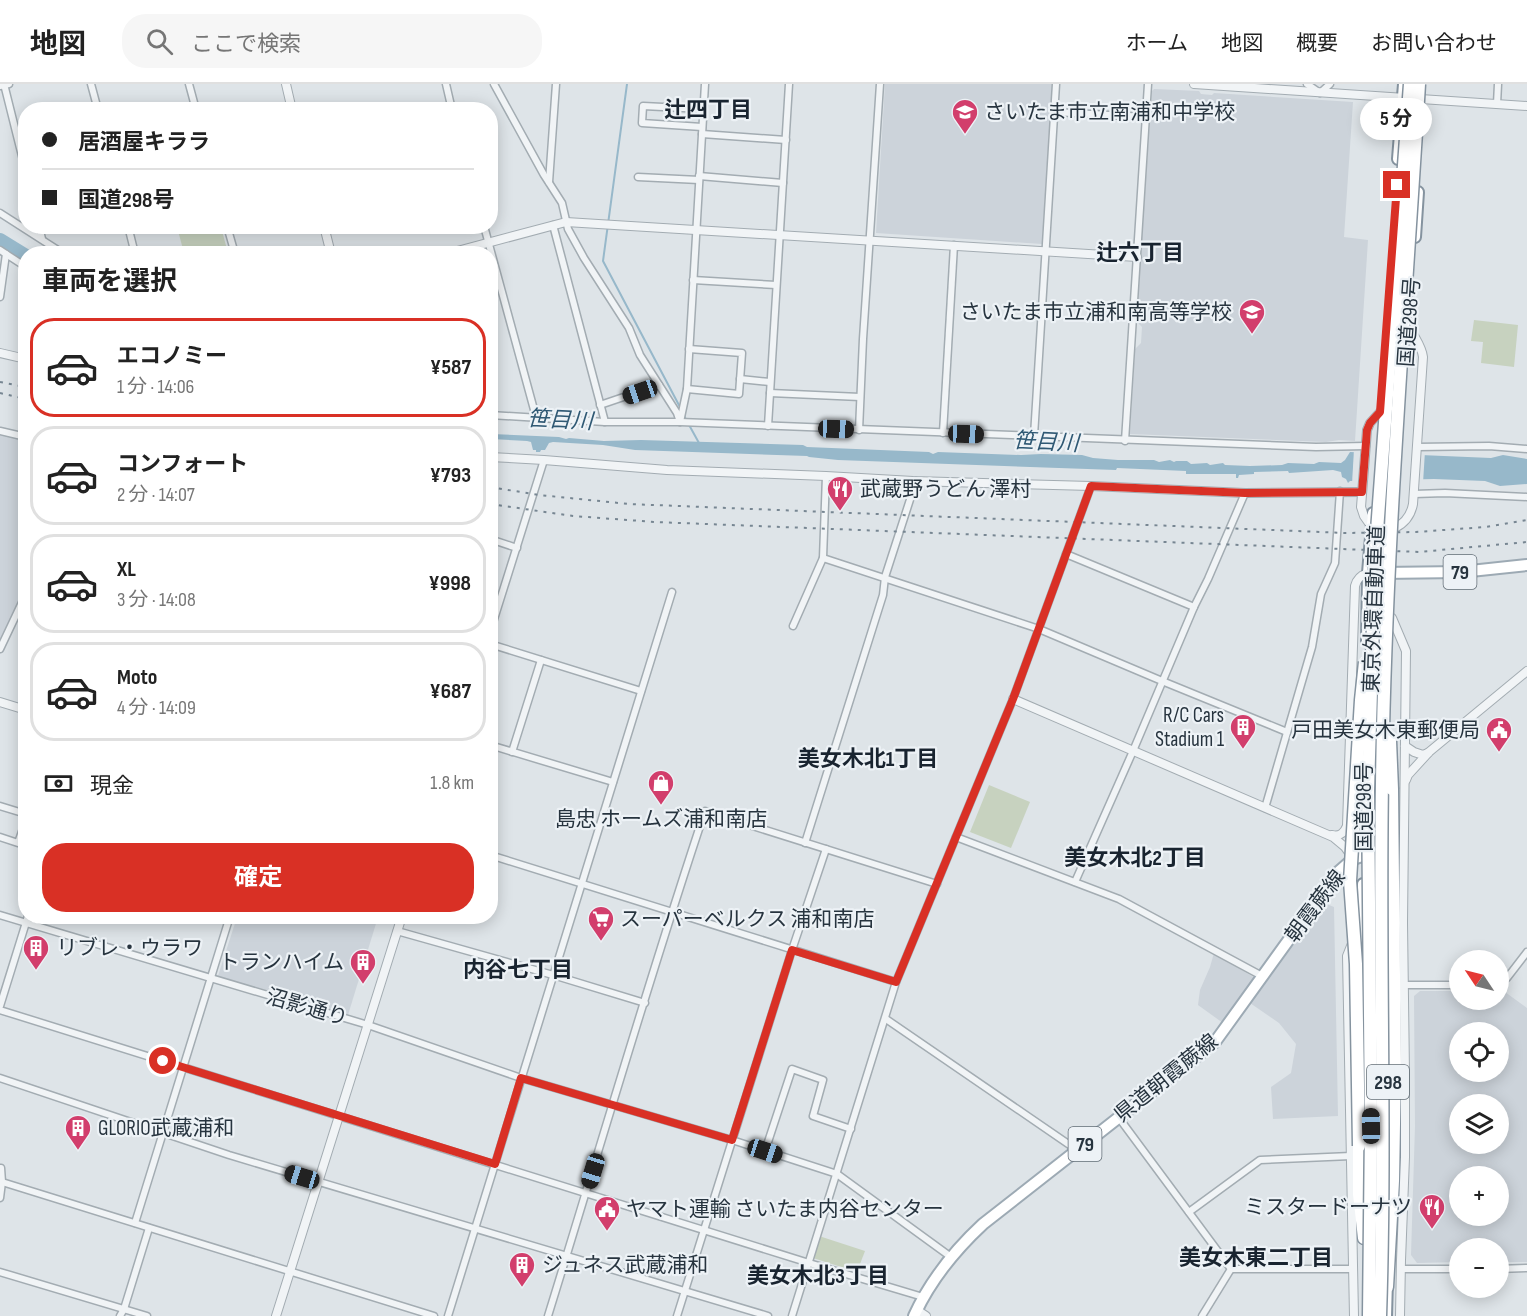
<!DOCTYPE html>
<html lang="ja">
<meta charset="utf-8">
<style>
:root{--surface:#fff;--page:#f6f6f6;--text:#222;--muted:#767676;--line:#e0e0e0;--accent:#d93025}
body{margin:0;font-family:"Sofia Sans Condensed","Noto Sans JP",sans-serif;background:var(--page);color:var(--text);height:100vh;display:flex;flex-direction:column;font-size:22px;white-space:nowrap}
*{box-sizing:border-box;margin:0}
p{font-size:20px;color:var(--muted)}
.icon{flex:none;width:33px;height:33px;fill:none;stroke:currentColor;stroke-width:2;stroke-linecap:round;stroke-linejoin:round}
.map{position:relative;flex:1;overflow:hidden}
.details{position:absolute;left:18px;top:162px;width:480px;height:678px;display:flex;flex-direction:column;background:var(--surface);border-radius:24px;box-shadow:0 3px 15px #0003}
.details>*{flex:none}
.guide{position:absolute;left:18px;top:18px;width:480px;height:132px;border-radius:24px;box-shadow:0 3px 15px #0003;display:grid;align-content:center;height:132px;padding:0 24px;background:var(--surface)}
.needle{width:39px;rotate:305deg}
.fabs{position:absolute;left:1449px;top:866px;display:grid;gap:12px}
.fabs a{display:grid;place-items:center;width:60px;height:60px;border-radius:50%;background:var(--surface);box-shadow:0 3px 15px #0003;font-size:30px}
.end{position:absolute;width:27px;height:27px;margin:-14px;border:8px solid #d93025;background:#fff;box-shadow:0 0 0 3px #fff}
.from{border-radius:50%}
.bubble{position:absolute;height:42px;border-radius:21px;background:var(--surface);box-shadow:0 3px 15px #0003;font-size:20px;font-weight:700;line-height:42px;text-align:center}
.car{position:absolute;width:18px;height:36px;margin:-18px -9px;border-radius:8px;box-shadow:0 0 4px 2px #0007;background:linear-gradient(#222 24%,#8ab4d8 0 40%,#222 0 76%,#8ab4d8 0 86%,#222 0)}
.guide b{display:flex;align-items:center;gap:21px;height:57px;font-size:22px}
.guide b+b{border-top:2px solid var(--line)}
.guide i{width:15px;height:15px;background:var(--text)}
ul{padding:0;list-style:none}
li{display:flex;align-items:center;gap:18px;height:99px;margin:0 12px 9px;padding:0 12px;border:3px solid var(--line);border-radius:24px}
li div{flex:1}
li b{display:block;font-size:22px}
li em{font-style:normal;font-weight:700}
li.current{border-color:var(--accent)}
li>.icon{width:54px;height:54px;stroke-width:1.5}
h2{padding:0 24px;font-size:27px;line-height:72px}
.pay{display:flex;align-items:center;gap:15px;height:66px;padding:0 24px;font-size:22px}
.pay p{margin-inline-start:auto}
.button{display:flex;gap:12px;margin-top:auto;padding:12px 24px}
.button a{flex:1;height:69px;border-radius:24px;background:var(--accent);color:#fff;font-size:24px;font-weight:700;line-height:69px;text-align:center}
header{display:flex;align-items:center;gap:36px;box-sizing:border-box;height:84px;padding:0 30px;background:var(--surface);border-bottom:2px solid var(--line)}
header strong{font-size:28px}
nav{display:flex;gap:33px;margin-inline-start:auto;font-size:21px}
.search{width:420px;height:54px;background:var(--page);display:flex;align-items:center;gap:15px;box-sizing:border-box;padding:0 21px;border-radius:24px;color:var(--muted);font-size:22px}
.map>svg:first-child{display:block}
</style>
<header>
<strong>地図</strong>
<div class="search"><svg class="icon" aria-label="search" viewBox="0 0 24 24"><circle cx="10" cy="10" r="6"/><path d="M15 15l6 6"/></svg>ここで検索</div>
<nav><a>ホーム</a><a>地図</a><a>概要</a><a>お問い合わせ</a></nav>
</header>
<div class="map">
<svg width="1527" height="1232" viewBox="0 0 1527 1232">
<rect width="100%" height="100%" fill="#dee4e8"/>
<!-- built -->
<g fill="#ccd3da" fill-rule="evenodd">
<path d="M885,0H1052L1042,160L876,149Z"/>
<path d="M1154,5L1199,7L1201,10L1212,11L1214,9L1353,18L1344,153L1368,156L1355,357L1339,356L1326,358L1130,350L1135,265L1141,259L1142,243L1136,237L1152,7Z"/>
<path d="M0,347L26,353L25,510L0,565Z"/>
<path d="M1324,819L1334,823L1338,1032L1273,1035L1271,1003L1291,989L1296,960L1279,939L1250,919L1261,906Z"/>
<path d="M237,833H378L348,931L218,892Z"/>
<path d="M1214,869L1255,894L1223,939L1198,921L1200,906L1210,883Z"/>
<path d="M1420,907H1459L1460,915H1498L1499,908H1505L1527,924V1178H1499L1498,1164H1460L1459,1178L1417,1179L1411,1171L1415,1042L1414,912ZM1460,948H1498V987H1460ZM1460,1020H1498V1059H1460ZM1460,1092H1498V1131H1460Z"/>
</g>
<!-- green -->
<g fill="#c7d2bf">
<path d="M177,143H221L228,169H184Z"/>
<path d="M1474,236L1518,241L1514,283L1481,279L1483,258L1471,257Z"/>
<path d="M989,701L1030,718L1011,764L970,748Z"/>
<path d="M819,1152L865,1167L857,1188L813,1174Z"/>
</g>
<!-- water -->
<path fill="#97b8ca" d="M491,350L559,353L566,355L569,354L604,357L641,356L803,361L807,363L929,368L933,370L938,368L1021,371L1041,370L1082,371L1093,374L1118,376H1154L1159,378L1170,376L1174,378L1176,377H1187L1191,380L1207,379L1210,381L1223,379L1225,381L1250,382L1282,381L1288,379L1314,380L1319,378L1341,379L1345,376L1350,368L1491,374L1503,371L1527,375V400L1500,402L1485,397L1434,395L1350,397L1348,399L1346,395L1342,393L1341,388L1333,386L1289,389L1288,387L1254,388V390L1239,391L1238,394H1236V390H1186V387L1117,384L1116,386L838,376L809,373L807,372L635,366L603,361L553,358L549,359L545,366H541L540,368H536V366H533L531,358L527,357L491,355Z"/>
<!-- pier -->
<path fill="#dee4e8" d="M1354,365L1425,367L1423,399L1352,400Z"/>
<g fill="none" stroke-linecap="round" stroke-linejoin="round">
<!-- stream -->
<g stroke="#97b8ca" stroke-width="2">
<path d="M627,0L603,177L681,325"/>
<path d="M683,330L699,359"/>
</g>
<!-- river -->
<path stroke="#97b8ca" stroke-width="14" d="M0,156L26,172"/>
<!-- minor casing -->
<g stroke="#a3acb2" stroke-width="9">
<g id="minor">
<path d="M4,0L26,88"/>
<path d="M91,0L98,26"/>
<path d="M189,0L196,26"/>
<path d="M446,0L452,26"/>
<path d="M494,0L544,91L562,119L568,145L584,174L629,244L640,271L677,329L680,338"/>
<path d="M1307,0L1320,9L1330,0"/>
<path d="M0,2L9,0"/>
<path d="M1497,20L1498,0"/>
<path d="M1054,28L1146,33"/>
<path d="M702,43L642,39L643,22L703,25"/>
<path d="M702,50L786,56"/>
<path d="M699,92L783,99"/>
<path d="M638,93L699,96"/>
<path d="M549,98L556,0"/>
<path d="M0,129L64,170"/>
<path d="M553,141L605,338"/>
<path d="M39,142L42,155"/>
<path d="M128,142L135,170"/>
<path d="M227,142L235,170"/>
<path d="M484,142L536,333"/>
<path d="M0,166L6,170L0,213"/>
<path d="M6,170L26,183"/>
<path d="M693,196L776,201"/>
<path d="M740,295L770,298"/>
<path d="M687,305L739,310L742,269L689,265"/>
<path d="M770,309L860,313"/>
<path d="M600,321L659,301"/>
<path d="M490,331L605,338H680L1316,363L1366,362"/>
<path d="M680,338L687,305L705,0"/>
<path d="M768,342L789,0"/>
<path d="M859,346L863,255L880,0"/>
<path d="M0,347L26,353"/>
<path d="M943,349L954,161"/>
<path d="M1034,352L1056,0"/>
<path d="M1125,357L1148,0"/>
<path d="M1417,363L1489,362L1527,365"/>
<path d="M1414,410L1445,409L1527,413"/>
<path d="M490,455L517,464"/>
<path d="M1066,470L1194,523"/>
<path d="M823,474L1039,545L1162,597L1287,648"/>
<path d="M793,542L823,474L826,392"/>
<path d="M490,548L544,376"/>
<path d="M490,560L641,607"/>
<path d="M0,565L26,510"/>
<path d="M490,661L613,698"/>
<path d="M512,668L541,576"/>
<path d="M0,722L26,730"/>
<path d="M1265,724L1312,563L1321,510L1335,479L1340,407"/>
<path d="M0,753L18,759L26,736"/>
<path d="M956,753L1119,815L1262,892"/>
<path d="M805,759L883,511L885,493L916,397"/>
<path d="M490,771L896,898"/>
<path d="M1075,798L1133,667L1194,523L1208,495L1245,409"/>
<path d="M0,831L368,941L521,994L732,1056L837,1090L951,1173"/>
<path d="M397,847L553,891L645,919"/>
<path d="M1498,900L1507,894L1527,868"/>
<path d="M1404,901H1460"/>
<path d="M0,922L28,832"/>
<path d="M0,926L809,1179L923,1213"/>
<path d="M886,935L1077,1066"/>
<path d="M0,994L229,1071L768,1232"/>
<path d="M1119,1034L1231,1185H1353"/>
<path d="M765,1067L792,985L823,996L813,1032L851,1045"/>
<path d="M2,1098L434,1232"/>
<path d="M0,1114L2,1098L1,1084"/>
<path d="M1189,1128L1260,1076L1351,1072"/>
<path d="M135,1139L230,832"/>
<path d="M1401,1185H1460"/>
<path d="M1498,1185L1527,1184"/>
<path d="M0,1188L147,1232"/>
<path d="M120,1232L124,1225L149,1144"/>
<path d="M448,1232L672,508"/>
<path d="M548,1232C600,1064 649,894 705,727L937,800"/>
<path d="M677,1232L792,866L826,765"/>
<path d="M792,1232L896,898L1013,615L1091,402"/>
<path d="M1202,1232L1231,1185"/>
</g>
</g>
<!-- tertiary casing -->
<g stroke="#a3acb2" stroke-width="10">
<g id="tertiary">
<path d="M286,0L292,26"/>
<path d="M1194,0L1527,22"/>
<path d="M324,142L331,170"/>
<path d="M446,170L566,138L1137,173"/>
<path d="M0,269L26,275"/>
<path d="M490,373L544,376L667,386L826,392L913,397L1091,402L1245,409L1362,408"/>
<path d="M1371,442L1364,432L1361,423L1367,346L1370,339L1380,328"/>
<path d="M1395,444C1405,439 1411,431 1413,420L1423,273C1422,261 1412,251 1408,239"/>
<path d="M1392,534L1406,567L1403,839L1405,990V1073L1401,1176L1400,1232"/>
<path d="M1013,615L1333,753L1345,763L1350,770"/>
<path d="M0,618L26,626"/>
<path d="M1405,662L1414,668L1423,671L1428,669"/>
<path d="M1406,696L1408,691L1429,668L1527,587"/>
<path d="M1332,751C1340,753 1344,749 1347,742L1355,502C1357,494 1361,491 1368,489"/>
<path d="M1353,857L1347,872L1354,1232"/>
<path d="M917,1226L926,1232"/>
<path d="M276,1232L402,832"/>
</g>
</g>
<!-- primary casing -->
<g stroke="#9daab4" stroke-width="14">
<g id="primary">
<path d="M1381,489L1461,488L1527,481"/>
<path d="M914,1232C930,1197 955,1166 983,1140L1215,958L1337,789L1353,775L1374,768"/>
</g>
</g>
<!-- trunk casing -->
<g stroke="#85939f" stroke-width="14">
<g id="trunk">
<path d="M1398,75L1404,0"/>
<path d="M1415,153L1418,108"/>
<path d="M1367,557L1368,489L1373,429"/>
<path d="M1363,800L1365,1058"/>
<path d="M1388,965L1389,1022"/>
<path d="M1386,1232L1387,1196"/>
</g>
</g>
<!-- motorway casing -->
<g stroke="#85939f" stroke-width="15">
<g id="motorway">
<path d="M1359,1062V1110L1364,1154"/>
<path d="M1387,1203L1393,1097L1395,983L1392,705"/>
</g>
</g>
<!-- minor -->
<use href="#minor" stroke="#f1f4f6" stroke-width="6"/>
<!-- tertiary -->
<use href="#tertiary" stroke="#f1f4f6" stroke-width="8"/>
<!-- primary -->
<use href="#primary" stroke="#fff" stroke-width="10"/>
<!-- trunk -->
<use href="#trunk" stroke="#fff" stroke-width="10"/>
<!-- motorway -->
<use href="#motorway" stroke="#fff" stroke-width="12"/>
<!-- rail -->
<g stroke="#778692" stroke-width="2" stroke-dasharray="3 6" stroke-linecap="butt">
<path d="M0,298L26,303"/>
<path d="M0,309L26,315"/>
<path d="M490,403L539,411L629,420L1346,449L1416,448L1485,443L1527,436"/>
<path d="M490,420L573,432L655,438L1419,468L1527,458"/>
</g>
<!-- motorway-bridge casing -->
<g stroke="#85939f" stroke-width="15" stroke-linecap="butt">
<g id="motorway-bridge">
<path d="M1390,657L1392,705"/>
<path d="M1359,1062L1356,880L1350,797L1361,616L1365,578"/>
<path d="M1369,1232L1371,1042L1368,706L1375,474L1410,0"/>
<path d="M1380,1232C1386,1054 1379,877 1382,699C1385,466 1405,233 1419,0"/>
</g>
</g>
<!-- motorway-bridge -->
<use href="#motorway-bridge" stroke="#fff" stroke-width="12"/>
</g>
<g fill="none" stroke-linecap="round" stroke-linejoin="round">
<!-- route -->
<path stroke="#d93025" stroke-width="8" d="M163,977L495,1080L521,994L732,1056L792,866L896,898L1013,615L1091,402L1245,409L1362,408L1367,346L1370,339L1380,328L1397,101"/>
</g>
<!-- icons -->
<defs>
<g id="school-pin" transform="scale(1.35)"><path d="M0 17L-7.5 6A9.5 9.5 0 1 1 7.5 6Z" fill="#d23e6c" stroke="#edf2f6"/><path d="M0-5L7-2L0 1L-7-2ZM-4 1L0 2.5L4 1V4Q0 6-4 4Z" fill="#fff"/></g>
<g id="restaurant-pin" transform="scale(1.35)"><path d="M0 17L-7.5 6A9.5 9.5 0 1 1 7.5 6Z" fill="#d23e6c" stroke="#edf2f6"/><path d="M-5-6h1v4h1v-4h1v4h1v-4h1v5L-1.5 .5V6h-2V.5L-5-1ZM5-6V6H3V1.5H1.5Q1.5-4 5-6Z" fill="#fff"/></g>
<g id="building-pin" transform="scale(1.35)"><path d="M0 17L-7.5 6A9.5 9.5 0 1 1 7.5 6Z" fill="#d23e6c" stroke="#edf2f6"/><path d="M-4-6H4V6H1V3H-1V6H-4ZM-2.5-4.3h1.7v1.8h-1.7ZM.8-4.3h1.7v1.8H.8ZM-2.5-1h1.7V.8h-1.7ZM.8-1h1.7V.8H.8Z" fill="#fff"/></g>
<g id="civic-pin" transform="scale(1.35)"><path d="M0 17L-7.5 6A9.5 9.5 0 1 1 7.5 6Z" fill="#d23e6c" stroke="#edf2f6"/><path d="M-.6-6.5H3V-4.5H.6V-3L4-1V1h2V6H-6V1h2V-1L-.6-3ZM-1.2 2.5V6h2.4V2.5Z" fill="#fff"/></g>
<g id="shop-pin" transform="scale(1.35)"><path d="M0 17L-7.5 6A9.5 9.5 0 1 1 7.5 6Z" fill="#d23e6c" stroke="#edf2f6"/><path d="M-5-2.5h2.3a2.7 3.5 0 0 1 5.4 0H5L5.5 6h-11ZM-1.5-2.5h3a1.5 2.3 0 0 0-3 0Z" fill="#fff"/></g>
<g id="supermarket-pin" transform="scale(1.35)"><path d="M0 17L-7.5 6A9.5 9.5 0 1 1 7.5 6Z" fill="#d23e6c" stroke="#edf2f6"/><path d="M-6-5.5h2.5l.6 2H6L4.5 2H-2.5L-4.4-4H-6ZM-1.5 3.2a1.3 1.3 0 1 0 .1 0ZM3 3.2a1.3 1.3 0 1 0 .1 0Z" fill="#fff"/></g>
</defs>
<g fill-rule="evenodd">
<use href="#school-pin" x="965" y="28"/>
<use href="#school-pin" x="1252" y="228"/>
<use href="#restaurant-pin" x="840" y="405"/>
<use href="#building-pin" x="1243" y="643"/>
<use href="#civic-pin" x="1499" y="646"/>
<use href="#shop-pin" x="661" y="699"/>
<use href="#supermarket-pin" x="601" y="835"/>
<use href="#building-pin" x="36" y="864"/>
<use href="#building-pin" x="363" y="878"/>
<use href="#building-pin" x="78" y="1044"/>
<use href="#restaurant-pin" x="1432" y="1123"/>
<use href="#civic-pin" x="607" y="1125"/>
<use href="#building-pin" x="522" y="1181"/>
</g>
<g text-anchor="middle" stroke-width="4.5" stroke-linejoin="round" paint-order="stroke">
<!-- shield labels -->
<g fill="#edf2f6" stroke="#626d76" stroke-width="1.5">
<rect x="1443.5" y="471" width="33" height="34" rx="4.5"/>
<rect x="1367" y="981" width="42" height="34" rx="4.5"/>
<rect x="1068.5" y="1043" width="33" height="34" rx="4.5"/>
</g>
<g font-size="20" font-weight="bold" fill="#27343f">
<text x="1460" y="495">79</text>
<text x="1388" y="1005">298</text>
<text x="1085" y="1067">79</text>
</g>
<!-- poi labels -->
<g font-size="21" fill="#27343f" stroke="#edf2f6" text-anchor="start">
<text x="984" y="35">さいたま市立南浦和中学校</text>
<text x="1232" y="235" text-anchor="end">さいたま市立浦和南高等学校</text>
<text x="860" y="412">武蔵野うどん 澤村</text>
<text x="1224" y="638" text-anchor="end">R/C Cars<tspan x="1224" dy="24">Stadium 1</tspan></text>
<text x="1480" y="653" text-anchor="end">戸田美女木東郵便局</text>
<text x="661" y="742" text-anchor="middle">島忠 ホームズ浦和南店</text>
<text x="620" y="842">スーパーベルクス 浦和南店</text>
<text x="56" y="871">リブレ・ウラワ</text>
<text x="344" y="885" text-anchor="end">トランハイム</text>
<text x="98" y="1051">GLORIO武蔵浦和</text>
<text x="1412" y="1130" text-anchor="end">ミスタードーナツ</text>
<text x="626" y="1132">ヤマト運輸 さいたま内谷センター</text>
<text x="542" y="1188">ジュネス武蔵浦和</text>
</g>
<!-- street labels -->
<g font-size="21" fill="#27343f" stroke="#edf2f6">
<text transform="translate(1409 238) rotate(-86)" y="7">国道298号</text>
<text transform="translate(1374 525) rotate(-88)" y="7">東京外環自動車道</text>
<text transform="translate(1364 723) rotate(-90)" y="7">国道298号</text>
<text transform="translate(1315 822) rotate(-53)" y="7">朝霞蕨線</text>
<text transform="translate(307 923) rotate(16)" y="7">沼影通り</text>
<text transform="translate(1166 994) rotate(-39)" y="7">県道朝霞蕨線</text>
</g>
<!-- neighbourhood labels -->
<g font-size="22" font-weight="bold" fill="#192430" stroke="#edf2f6">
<text x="708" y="33">辻四丁目</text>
<text x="1140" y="176">辻六丁目</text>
<text x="868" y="682">美女木北1丁目</text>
<text x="1135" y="781">美女木北2丁目</text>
<text x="518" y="893">内谷七丁目</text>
<text x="1256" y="1181">美女木東二丁目</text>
<text x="818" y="1199">美女木北3丁目</text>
</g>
<!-- water labels -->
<g font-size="22" font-style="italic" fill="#305974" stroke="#edf2f6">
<text transform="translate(560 335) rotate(3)" y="8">笹目川</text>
<text transform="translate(1046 357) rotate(3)" y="8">笹目川</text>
</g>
</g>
</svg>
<div class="fabs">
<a><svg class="needle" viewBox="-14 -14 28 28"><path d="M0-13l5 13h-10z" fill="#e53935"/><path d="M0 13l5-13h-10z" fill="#767676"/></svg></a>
<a><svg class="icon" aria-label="locate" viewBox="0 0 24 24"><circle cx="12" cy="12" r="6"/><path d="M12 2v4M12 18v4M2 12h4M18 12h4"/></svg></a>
<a><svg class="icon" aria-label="layers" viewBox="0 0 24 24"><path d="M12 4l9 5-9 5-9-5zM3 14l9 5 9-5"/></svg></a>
<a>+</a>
<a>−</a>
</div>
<i class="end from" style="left:163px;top:977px"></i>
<i class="end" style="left:1397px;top:101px"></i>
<div class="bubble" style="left:1360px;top:14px;width:72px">5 分</div>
<i class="car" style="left:640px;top:308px;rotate:251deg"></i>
<i class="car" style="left:836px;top:345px;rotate:92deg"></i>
<i class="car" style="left:966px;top:350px;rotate:92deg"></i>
<i class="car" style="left:1371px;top:1042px;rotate:359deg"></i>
<i class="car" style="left:765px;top:1067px;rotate:108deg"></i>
<i class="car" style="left:593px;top:1087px;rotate:197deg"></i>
<i class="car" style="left:302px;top:1093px;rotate:287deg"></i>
<div class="guide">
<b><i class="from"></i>居酒屋キララ</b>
<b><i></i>国道298号</b>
</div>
<section class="details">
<h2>車両を選択</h2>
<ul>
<li class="current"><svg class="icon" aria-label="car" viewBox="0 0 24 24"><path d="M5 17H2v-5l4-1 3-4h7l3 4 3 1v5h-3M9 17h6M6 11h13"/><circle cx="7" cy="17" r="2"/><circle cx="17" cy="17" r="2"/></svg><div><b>エコノミー</b><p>1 分 · 14:06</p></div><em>¥587</em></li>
<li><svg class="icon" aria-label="car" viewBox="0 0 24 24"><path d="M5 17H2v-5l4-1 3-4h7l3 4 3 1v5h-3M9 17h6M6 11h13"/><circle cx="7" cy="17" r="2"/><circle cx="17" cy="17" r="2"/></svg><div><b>コンフォート</b><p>2 分 · 14:07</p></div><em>¥793</em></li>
<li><svg class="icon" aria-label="car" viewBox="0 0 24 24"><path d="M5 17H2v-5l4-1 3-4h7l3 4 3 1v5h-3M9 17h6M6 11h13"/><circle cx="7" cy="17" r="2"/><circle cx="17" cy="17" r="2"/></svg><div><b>XL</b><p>3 分 · 14:08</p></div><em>¥998</em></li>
<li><svg class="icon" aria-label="car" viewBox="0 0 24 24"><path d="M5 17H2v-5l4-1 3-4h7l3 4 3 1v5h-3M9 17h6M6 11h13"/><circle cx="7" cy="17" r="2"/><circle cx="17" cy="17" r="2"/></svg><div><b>Moto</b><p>4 分 · 14:09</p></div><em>¥687</em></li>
</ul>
<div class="pay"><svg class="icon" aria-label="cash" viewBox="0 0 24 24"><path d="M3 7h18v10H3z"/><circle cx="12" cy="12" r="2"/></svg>現金<p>1.8 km</p></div>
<div class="button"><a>確定</a></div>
</section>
</div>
